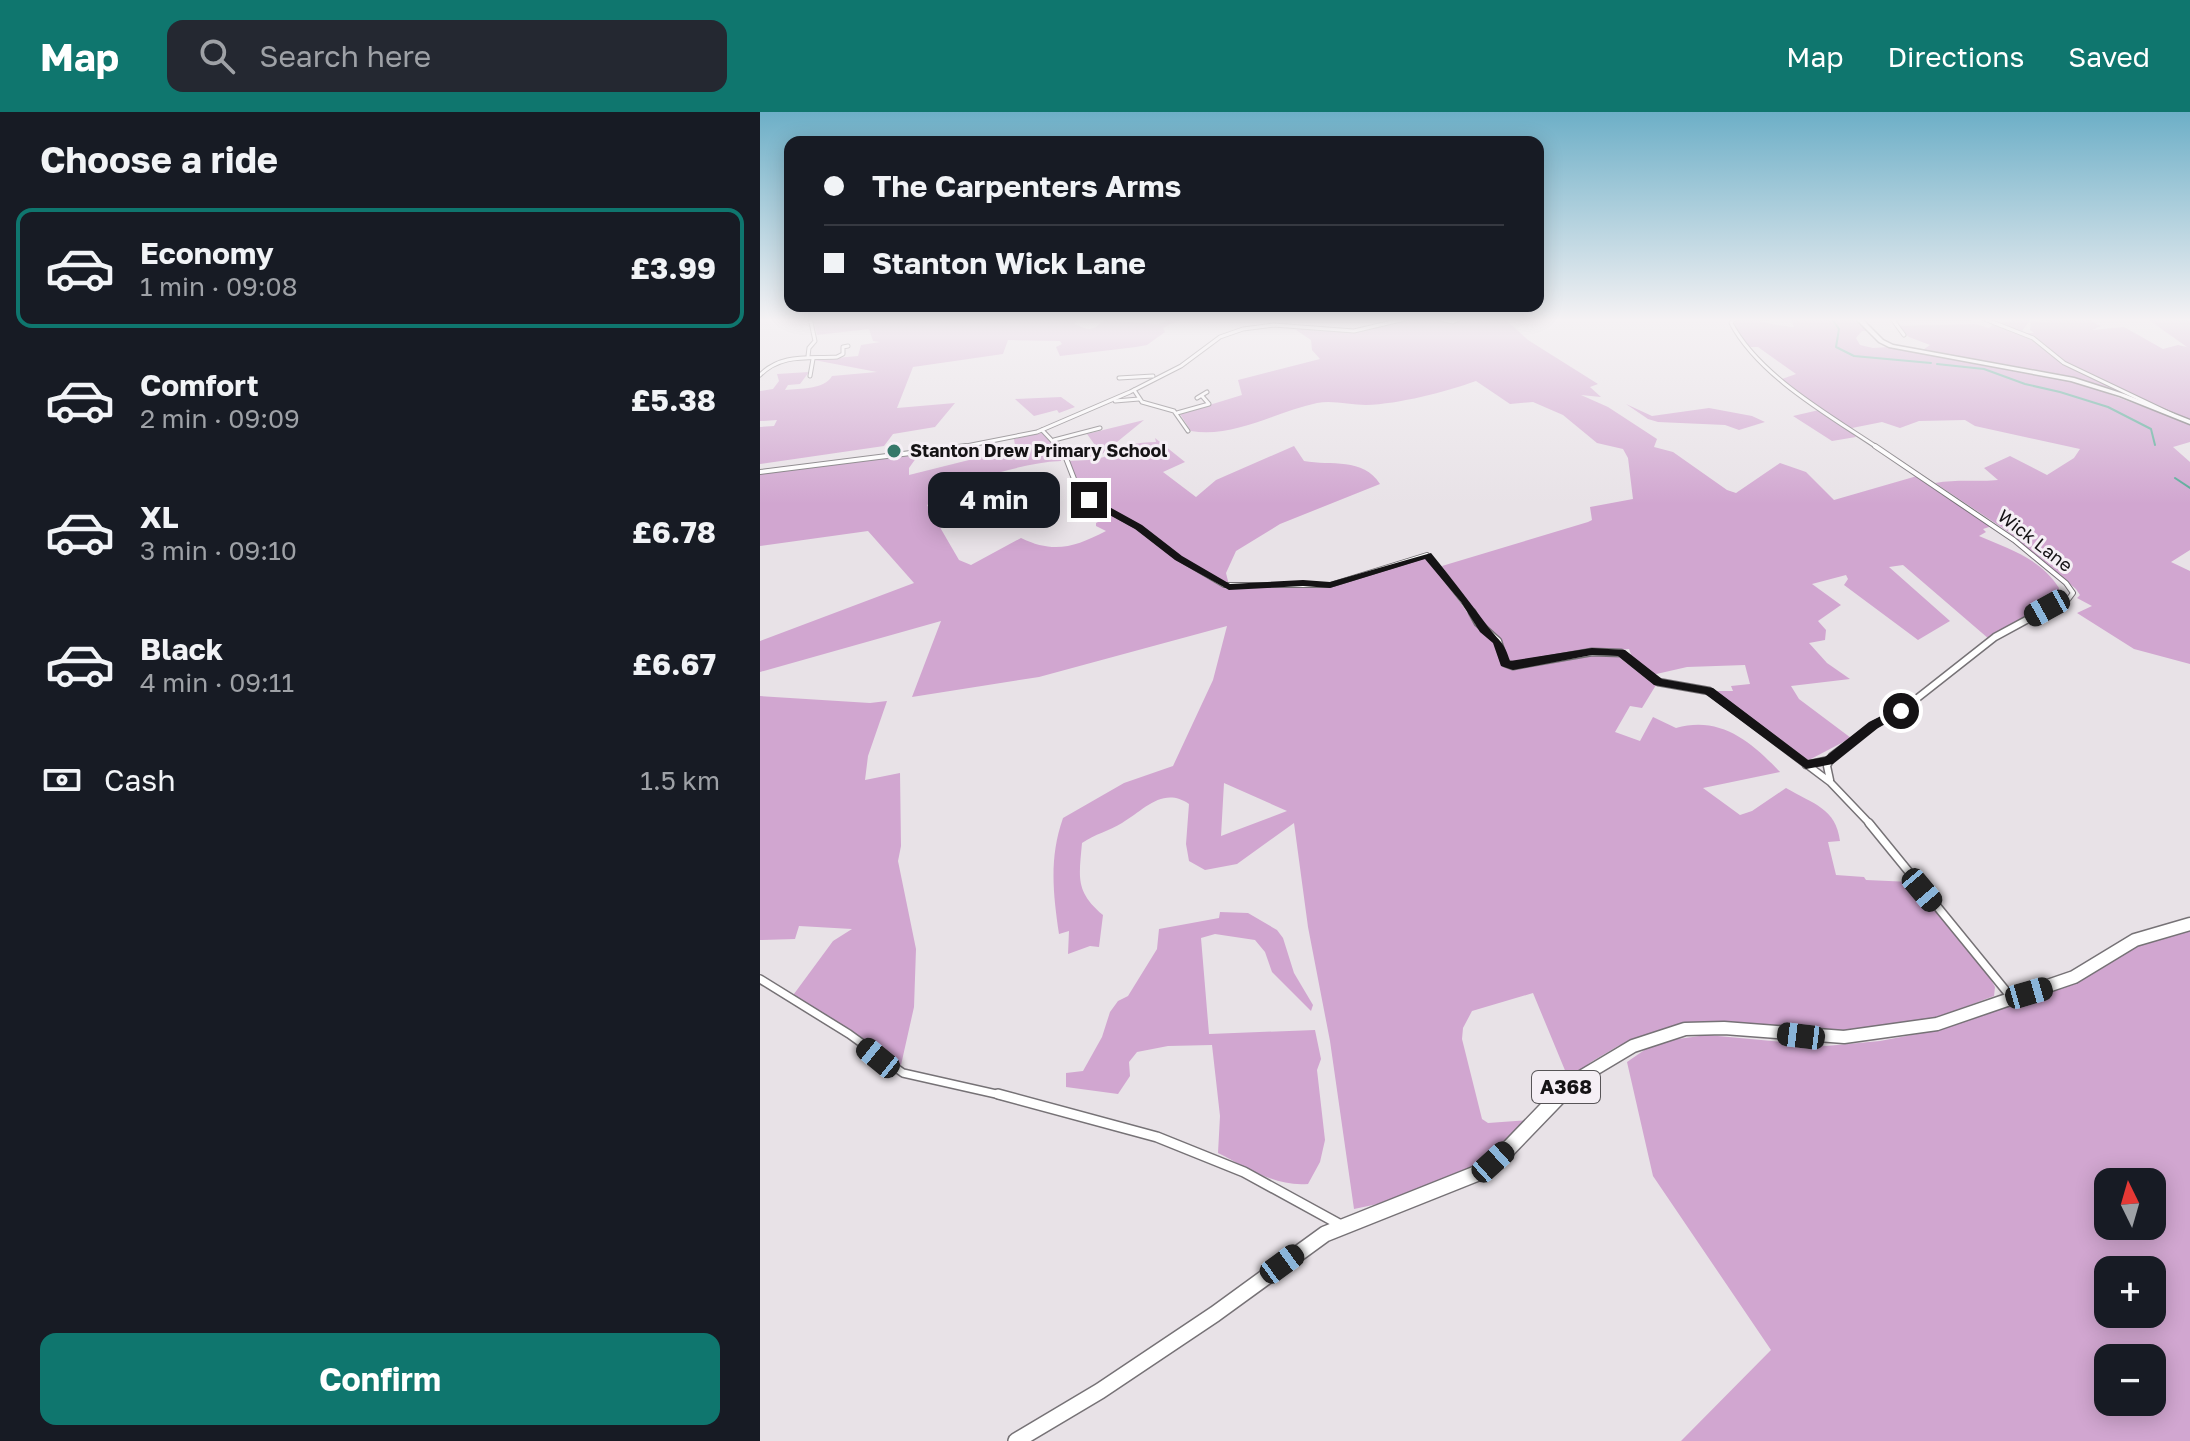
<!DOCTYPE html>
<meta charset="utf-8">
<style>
:root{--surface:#171b24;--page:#242831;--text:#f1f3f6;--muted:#9ea1a6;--line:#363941;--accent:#0f766e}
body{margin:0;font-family:"Golos Text",sans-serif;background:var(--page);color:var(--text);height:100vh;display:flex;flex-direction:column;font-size:30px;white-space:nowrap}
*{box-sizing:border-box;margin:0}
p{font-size:26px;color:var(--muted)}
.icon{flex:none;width:44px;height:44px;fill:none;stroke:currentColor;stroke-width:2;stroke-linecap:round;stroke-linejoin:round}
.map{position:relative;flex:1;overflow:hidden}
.side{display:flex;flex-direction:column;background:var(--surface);width:760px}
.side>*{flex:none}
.top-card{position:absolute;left:24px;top:24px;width:760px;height:176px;border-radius:16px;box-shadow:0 4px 20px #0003;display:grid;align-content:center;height:176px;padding:0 40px;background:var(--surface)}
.needle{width:52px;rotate:355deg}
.fabs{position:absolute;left:1334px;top:1056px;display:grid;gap:16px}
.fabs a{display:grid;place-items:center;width:72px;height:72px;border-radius:16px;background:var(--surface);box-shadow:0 4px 20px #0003;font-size:40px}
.end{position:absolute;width:36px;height:36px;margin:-18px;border:10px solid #151315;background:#fff;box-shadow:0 0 0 4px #fff}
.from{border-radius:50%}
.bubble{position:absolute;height:56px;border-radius:16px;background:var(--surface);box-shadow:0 4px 20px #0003;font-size:26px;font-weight:700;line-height:56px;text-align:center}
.car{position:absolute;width:24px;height:48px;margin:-24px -12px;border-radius:10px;box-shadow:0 0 6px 2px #0007;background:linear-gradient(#222 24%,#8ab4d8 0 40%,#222 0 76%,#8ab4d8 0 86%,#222 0)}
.top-card b{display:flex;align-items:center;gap:28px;height:76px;font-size:30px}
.top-card b+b{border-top:2px solid var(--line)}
.top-card i{width:20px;height:20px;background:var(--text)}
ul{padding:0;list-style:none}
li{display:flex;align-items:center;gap:24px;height:120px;margin:0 16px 12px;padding:0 24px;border:4px solid transparent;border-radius:16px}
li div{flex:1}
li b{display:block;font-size:30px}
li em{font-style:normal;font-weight:700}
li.current{border-color:var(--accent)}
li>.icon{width:72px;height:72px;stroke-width:1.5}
h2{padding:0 40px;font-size:36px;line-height:96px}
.pay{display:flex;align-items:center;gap:20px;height:88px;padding:0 40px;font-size:30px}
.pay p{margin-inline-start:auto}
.primary-button{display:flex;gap:16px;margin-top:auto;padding:16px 40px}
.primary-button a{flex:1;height:92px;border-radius:16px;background:var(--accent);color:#fff;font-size:32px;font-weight:700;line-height:92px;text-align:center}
header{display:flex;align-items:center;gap:48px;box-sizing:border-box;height:112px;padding:0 40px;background:var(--accent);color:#fff}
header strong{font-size:38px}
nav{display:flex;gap:44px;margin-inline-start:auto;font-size:28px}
.search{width:560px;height:72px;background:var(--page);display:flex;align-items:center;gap:20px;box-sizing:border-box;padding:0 28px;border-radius:16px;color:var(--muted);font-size:30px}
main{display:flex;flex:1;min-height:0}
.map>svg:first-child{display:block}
</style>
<header>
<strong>Map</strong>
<div class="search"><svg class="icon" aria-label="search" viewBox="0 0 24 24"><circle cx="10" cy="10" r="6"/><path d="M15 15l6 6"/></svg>Search here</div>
<nav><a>Map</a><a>Directions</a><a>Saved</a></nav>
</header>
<main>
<section class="side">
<h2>Choose a ride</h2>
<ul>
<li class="current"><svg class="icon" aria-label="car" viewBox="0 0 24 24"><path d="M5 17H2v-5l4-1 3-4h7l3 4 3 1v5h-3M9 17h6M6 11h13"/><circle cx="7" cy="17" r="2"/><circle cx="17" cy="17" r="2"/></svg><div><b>Economy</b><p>1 min · 09:08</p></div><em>£3.99</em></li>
<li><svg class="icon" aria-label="car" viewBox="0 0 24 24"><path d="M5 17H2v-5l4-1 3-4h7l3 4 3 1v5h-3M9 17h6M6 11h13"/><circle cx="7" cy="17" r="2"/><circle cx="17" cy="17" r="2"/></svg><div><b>Comfort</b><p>2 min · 09:09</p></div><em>£5.38</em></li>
<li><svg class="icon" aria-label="car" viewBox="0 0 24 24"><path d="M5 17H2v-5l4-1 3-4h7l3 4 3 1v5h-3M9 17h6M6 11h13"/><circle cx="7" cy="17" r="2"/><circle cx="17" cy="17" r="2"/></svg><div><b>XL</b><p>3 min · 09:10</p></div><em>£6.78</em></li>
<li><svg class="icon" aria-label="car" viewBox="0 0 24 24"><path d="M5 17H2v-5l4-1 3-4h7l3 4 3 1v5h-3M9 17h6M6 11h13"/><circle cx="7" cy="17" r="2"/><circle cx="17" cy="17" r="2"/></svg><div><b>Black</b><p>4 min · 09:11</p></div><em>£6.67</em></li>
</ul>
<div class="pay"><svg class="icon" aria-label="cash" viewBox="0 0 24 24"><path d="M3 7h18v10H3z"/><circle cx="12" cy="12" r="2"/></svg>Cash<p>1.5 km</p></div>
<div class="primary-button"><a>Confirm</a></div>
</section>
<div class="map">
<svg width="1430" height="1329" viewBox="0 0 1430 1329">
<rect width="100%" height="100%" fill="#e8e2e7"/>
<!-- green -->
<g fill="#d1a6d0" fill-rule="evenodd">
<path d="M53,206H318L315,212C331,220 333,218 344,208L398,212L406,209L404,206H424L403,216L405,220L387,233L376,235L300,244L296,235L302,232L300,229L248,228L243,242L153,255L137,296L195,291L175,315L133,322L124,334L0,352V315L14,314L17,308L0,309V279L13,277L19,269L17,262L49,260L40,272L28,273L25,278C41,276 64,278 72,264L117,260L54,248L98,244L101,233L120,230L113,229L109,217L57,223Z"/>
<path d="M655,206L694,211L703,206H744L768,228L838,272L830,275L841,285L821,283L848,295L897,327L894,335L913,340L967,378L976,381L1020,351L1046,360L1074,388L1157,364L1232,414L1223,417L1226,420L1219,424C1249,437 1280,446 1299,476L1298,490L1229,527L1143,453L1129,455L1190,509L1158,528L1084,473L1088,467L1086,463L1052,472L1081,493L1058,509L1066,518L1065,528L1049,531L1067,551L1090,567L1031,574L1039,587L1091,626L1047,649L956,579H973L971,574L990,572L985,553L927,555L892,563L872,545L869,537L750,550L682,454L828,410L832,408L830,395L873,387L868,346L863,337L837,331L803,303L773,290L750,292L716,269C685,280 639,292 606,293C590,293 573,288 557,291C515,300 474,326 431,319L420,302L482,283L478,268L560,247L552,238L551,228L536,218L539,216L593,220Z"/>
<path d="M1029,206H1097L1109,219H1102L1096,226L1100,233L1113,236L1129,235L1311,268L1430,312V330L1413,335L1430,350V438L1411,450L1430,459V552L1374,537L1317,501L1332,494L1317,486L1320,483L1316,477L1247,419L1175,371C1197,367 1217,370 1238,368L1224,356L1250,344L1287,363L1314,346L1320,337L1215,314L1205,308L1159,309L1140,316L1122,310L1092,316L1085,314L1096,325L1072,329L1033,304L1059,298L1022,267L1036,262L998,235H988L977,223L974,212L977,207C998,206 1013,214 1034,215Z"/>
<path d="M1248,206H1325L1341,214L1332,218L1364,215L1403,237L1418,233L1427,235L1386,206H1430V309L1306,251C1290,241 1279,230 1263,221H1274L1270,218L1271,209L1292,210L1271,207L1262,219L1237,211L1253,209Z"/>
<path d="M1215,212L1229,216L1234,212L1269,226L1300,250L1372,285L1293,261L1163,238L1170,233L1149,225L1137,214Z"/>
<path d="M301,285L315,295L299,301L297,298L274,304L255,287Z"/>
<path d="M866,292L892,304L949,296L992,304L1005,310L979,318L965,313L898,310L888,307Z"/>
<path d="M384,308L341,343L320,347L340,340L327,322Z"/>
<path d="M281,321L285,322L301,342V349C273,350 247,359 220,365C202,368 197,366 178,376L188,383L167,393L199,448L211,453L261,426C294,442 315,435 346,419L336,414V411L352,403L374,416L416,448L467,477L548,473L567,476L664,445L669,447L717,514L733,529L741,551L749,555L834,542L856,543L896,573L882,596L870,594L855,620L880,629L893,605L916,616C960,603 992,630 1020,660L943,676L980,703L992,699L1026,676C1053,692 1076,696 1080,729L1068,730L1076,763L1104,765L1106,768L1151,770L1229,864L1235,875L1234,884L1175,906L1083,921L923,913L858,934L831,950L809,968L773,881L712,899L703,916L702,927L722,1007L728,1011L768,1008L718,1052L627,1090L594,1097L570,929L548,815L534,711L477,752L445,758L429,749L426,732L429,692C403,674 384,698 362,711C349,719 335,722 322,731C319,766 315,779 343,803L339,835L330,834L308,842L309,819L299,822C293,781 289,746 303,706L364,671L413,654L453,568L467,514L279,565L152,585L181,509L0,560V529L154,471L108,419L0,434V362L159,342L149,356V363L233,342L232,337L255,333L254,327ZM464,671L527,699L461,724Z"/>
<path d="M395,326L425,350L403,360L436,385L456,368L534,334L544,349C571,354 603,345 620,372L520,412L476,439L466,461L469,473L418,444L379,413L331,387L318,371L309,349C320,348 338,349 348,343C363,333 377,330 396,330Z"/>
<path d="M0,584L110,591L127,589L108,644L105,668L140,661L141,734L138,749L156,837L154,895L141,953L119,941L90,917L31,886L73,829L92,817L39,814L35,827L0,828Z"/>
<path d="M460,800L488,801L517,818L523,826L534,861L553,893L551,899L512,860L505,840L495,828L455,822L441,826L449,922L555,918L561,947L557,958L565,1028L560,1050L548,1072C515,1075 486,1055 458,1041L460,1004L452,933L408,934L377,940L369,950L370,964L358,982L306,975V961L323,959L342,925L350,900L358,889L368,884L397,837L399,817L459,806Z"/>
<path d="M1430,818V1329H921L1011,1238L893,1064L867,950L896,930L947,923L1066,934L1120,929L1162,921L1312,873L1370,836ZM1348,1070H1392V1114H1348ZM1348,1158H1392V1202H1348ZM1348,1246H1392V1290H1348Z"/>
</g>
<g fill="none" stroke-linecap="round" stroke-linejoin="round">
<!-- stream -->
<g stroke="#54a895" stroke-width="2">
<path d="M1078,206L1072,207L1079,217L1076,235L1094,244L1171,251"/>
<path d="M1177,252L1224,257L1265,272L1300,280L1348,295L1391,317L1395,333"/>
<path d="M1415,366L1430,376"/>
</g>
<!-- minor-far4 casing -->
<g stroke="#767276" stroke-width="5">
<g id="minor-far4">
<path d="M676,206L693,210L701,206"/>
<path d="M975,206L971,211C999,264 1069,303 1118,336"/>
<path d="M981,206H1008"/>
<path d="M1131,206H1210"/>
<path d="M1222,206L1273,226L1304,251L1413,303"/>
<path d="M1133,208L1144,223"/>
<path d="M48,244L49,236L55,229L50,206"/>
<path d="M0,263C22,241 48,247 77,245L83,242V235L88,234"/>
<path d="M50,264L53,247"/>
<path d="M359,266L393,264"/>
<path d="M374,278L382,290L414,299L428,319"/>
<path d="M437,286L447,280"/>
<path d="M355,289L379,287"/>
<path d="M417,301L449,292L442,284"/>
<path d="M282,318L299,336"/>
<path d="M294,328L340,316"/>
<path d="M196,336L277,320L370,280L421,254L460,225L483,217L514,213L594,219L649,206"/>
</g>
</g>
<!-- minor-far3 casing -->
<g stroke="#767276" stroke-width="6">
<g id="minor-far3">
<path d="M298,334L304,341L316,372L329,388L378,415L418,446L464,473H570L667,443L713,502"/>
<path d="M1115,334L1254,428L1306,471L1313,481L1307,489L1277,502"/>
<path d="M0,360L206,334"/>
</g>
</g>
<!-- minor-far2 casing -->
<g stroke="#767276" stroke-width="9">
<g id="minor-far2">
<path d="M712,500L718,511L738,529L745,551L753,554L832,540L861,541L898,570L949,579L1070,670L1111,713"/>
<path d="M1046,653L1069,648"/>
<path d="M1070,668L1067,654L1072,644L1114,613L1141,599L1235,525L1281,500"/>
</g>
</g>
<!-- minor-far1 casing -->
<g stroke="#767276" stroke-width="10">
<g id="minor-far1">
<path d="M1109,711L1251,885"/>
<path d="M0,867L89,922L143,961L245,984"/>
</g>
</g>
<!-- minor casing -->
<g stroke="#767276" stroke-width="12">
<path id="minor" d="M238,982L397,1025L484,1060L579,1112"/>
</g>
<!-- primary-far1 casing -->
<g stroke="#767276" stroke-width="15">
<path id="primary-far1" d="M799,984L811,971L873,934L925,917L964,916L1084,925L1177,912L1314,865L1375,828L1430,812"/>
</g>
<!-- primary casing -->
<g stroke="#767276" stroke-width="18">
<path id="primary" d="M256,1329L340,1279L455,1202L565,1122L718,1061L748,1037L801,982"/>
</g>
<!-- trunk casing -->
<g stroke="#767276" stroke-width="3">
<path id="trunk" d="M1095,206H1101L1123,228L1133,233L1314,266L1364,282L1430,308V312L1360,284L1311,269L1129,235L1119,230Z"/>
</g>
<!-- minor-far4 -->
<use href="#minor-far4" stroke="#fff" stroke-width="3"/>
<!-- minor-far3 -->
<use href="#minor-far3" stroke="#fff" stroke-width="4"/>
<!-- minor-far2 -->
<use href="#minor-far2" stroke="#fff" stroke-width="6"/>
<!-- minor-far1 -->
<use href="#minor-far1" stroke="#fff" stroke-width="7"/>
<!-- minor -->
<use href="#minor" stroke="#fff" stroke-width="9"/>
<!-- primary-far1 -->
<use href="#primary-far1" stroke="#fff" stroke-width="12"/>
<!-- primary -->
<use href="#primary" stroke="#fff" stroke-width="15"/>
<!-- trunk -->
<use href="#trunk" fill="#fff" fill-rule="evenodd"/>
</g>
<!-- sky -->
<linearGradient id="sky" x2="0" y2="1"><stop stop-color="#6dafc7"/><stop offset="0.53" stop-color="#f5f2f4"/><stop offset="1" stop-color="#f5f2f4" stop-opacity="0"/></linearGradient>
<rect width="1430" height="392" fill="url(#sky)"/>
<!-- route -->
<path fill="#151315" d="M326,386H333L382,413L422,444L470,472L543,468L570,470L671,441C690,464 708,488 726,512C738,529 743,527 750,549L832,536L865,538L902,567L953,576L1048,648L1065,645L1109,610L1137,596L1147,599L1118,616L1073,652L1046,657L945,582L894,573L858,544L832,543L753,558L741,554L733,531L720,520L701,490L665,447L570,476L543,474L469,478L415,448L375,417L326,390Z"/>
<!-- markers -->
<circle fill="#367869" stroke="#f5eff5" stroke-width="3" cx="134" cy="339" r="8"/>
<g text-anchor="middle" stroke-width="6" stroke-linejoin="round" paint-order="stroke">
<!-- far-poi labels -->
<g font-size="18" font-weight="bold" fill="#151315" stroke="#f5eff5" text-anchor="start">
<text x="150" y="345">Stanton Drew Primary School</text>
</g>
<!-- far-street labels -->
<g font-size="18" fill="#151315" stroke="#f5eff5">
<text transform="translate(1275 429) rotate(38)" y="6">Wick Lane</text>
</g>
<!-- shield labels -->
<rect fill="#f5eff5" stroke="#585558" stroke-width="2" x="772" y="959" width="68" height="32" rx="6"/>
<g font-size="20" font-weight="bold" fill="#151315">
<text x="806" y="982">A368</text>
</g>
</g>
</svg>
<div class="fabs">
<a><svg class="needle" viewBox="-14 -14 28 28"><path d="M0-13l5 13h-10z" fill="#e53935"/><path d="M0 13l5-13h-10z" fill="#9ea1a6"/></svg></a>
<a>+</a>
<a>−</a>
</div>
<i class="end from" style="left:1141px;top:599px"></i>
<i class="end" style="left:329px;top:388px"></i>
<div class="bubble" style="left:168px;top:360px;width:132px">4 min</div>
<i class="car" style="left:1287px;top:496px;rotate:241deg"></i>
<i class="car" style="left:1162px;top:778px;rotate:140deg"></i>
<i class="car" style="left:1269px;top:881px;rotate:74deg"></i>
<i class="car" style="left:1041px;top:924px;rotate:277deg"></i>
<i class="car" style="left:118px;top:946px;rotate:309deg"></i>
<i class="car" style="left:733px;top:1050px;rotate:48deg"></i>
<i class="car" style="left:522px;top:1152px;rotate:54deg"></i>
<div class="top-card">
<b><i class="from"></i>The Carpenters Arms</b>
<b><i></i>Stanton Wick Lane</b>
</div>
</div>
</main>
